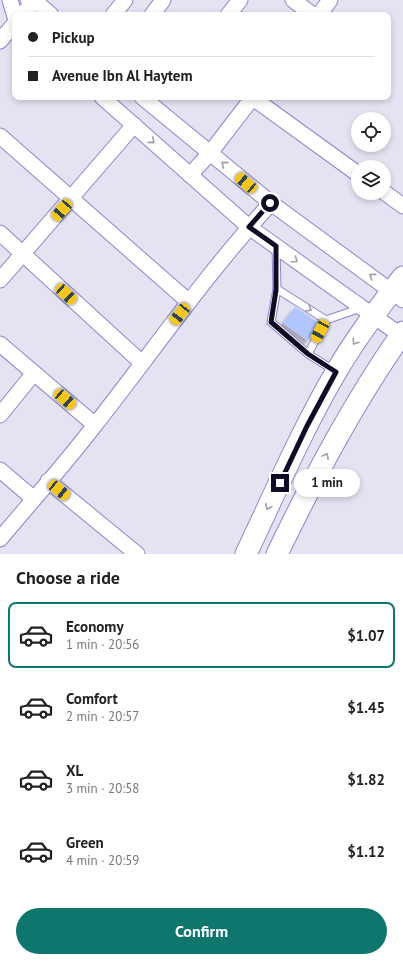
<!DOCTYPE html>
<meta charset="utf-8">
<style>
:root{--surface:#fff;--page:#f6f6f6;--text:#222;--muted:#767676;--line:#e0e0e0;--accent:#0f766e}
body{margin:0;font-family:"PT Sans",sans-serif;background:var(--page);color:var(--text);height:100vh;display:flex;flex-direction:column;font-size:15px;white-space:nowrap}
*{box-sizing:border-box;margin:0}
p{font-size:13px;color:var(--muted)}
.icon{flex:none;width:22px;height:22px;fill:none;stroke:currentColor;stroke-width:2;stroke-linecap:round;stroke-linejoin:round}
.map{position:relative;height:554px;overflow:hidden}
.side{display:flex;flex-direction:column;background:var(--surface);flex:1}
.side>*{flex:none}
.top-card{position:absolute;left:12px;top:12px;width:379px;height:88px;border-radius:8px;box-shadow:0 2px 6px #0003;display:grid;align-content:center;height:88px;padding:0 16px;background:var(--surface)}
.fabs{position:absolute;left:351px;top:112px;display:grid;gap:8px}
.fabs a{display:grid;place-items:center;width:40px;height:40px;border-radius:50%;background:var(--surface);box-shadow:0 2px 6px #0003;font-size:20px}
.end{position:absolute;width:18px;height:18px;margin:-9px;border:5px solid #100c25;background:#fff;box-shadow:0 0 0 2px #fff}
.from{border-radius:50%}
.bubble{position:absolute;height:28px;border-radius:14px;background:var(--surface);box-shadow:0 2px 6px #0003;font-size:13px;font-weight:700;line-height:28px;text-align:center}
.car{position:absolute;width:12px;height:24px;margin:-12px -6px;border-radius:5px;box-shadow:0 0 3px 1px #0007;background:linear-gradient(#f5c518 24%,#345 0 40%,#f5c518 0 76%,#345 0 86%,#f5c518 0)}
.top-card b{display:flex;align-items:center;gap:14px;height:38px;font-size:15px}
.top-card b+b{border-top:1px solid var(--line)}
.top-card i{width:10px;height:10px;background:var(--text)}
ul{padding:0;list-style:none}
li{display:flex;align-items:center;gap:12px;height:66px;margin:0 8px 6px;padding:0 8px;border:2px solid transparent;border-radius:8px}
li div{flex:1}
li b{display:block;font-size:15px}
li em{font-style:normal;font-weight:700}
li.active{border-color:var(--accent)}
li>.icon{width:36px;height:36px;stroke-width:1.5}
h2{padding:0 16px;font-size:18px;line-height:48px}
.primary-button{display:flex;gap:8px;margin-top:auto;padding:8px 16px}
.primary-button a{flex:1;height:46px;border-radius:24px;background:var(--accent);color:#fff;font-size:16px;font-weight:700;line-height:46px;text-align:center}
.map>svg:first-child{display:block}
</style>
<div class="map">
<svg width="403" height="554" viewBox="0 0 403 554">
<defs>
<filter id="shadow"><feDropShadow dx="-3.5" dy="3.5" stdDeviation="1" flood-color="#0004"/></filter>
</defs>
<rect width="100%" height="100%" fill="#e4e3f2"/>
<!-- building -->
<path fill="#b1c6fe" filter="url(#shadow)" d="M295,307L319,323L308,341L283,323Z"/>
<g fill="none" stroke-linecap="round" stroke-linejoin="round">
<!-- lane casing -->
<g stroke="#8d85cb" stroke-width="9">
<g id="lane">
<path d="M276,247L277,289L326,320L361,308"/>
<path d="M277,289L271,322L308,354L335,371"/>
<path d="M308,354L326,320"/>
</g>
</g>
<!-- street casing -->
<g stroke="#8d85cb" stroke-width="17">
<g id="street">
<path d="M10,0L15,17"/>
<path d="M28,0L35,1L51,15"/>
<path d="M293,0L313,15"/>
<path d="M22,15L35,0"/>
<path d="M113,15L125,0"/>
<path d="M152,15L163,0"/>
<path d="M228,15L240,0"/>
<path d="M319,15L330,0"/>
<path d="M0,41L15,23"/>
<path d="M102,97L249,227L403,337"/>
<path d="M142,97L271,203L403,300"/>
<path d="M253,98L358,174"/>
<path d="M0,136L189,302"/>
<path d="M190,175L210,153L253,97"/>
<path d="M384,192L403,206"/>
<path d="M0,233L142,363"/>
<path d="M0,280L134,125"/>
<path d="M0,344L95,425"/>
<path d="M0,415L34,373"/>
<path d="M0,470L34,499"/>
<path d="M48,481L137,554"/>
<path d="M0,539C32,501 65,464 95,425C153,351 207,273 271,203"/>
</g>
</g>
<!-- secondary casing -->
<g stroke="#8d85cb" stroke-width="23">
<g id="secondary">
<path d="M246,554C275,493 302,430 336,372C356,338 379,307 403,277"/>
<path d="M277,554C315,476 353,403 403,332"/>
</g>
</g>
<!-- lane -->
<use href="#lane" stroke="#fff" stroke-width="7"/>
<!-- street -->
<use href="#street" stroke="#fff" stroke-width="15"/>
<!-- secondary -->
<use href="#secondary" stroke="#fff" stroke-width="21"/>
</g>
<!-- one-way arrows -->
<defs><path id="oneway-chevron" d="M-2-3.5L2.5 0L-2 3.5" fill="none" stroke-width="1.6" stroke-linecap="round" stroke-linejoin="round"/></defs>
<g stroke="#9f9ea8">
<use href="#oneway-chevron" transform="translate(152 141) rotate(41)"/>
<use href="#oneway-chevron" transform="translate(224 164) rotate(-140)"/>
<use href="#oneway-chevron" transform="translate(295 260) rotate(35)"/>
<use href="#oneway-chevron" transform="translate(372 276) rotate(-144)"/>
<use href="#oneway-chevron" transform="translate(309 309) rotate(31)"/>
<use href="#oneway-chevron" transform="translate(355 342) rotate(124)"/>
<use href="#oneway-chevron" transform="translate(326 456) rotate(-62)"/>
<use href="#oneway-chevron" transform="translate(268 507) rotate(116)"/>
</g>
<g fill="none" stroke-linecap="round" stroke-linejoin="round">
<!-- route -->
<path stroke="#100c25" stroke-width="5" d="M270,203L249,227L276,246V290L271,322L308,354L336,372L307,426L280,483"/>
</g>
</svg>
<div class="fabs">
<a><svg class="icon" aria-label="locate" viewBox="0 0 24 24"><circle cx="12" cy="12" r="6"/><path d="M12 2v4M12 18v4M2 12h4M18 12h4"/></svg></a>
<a><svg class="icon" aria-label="layers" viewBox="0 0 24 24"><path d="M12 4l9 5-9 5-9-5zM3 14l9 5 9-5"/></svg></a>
</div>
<i class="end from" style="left:270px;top:203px"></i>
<i class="end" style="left:280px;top:483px"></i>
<div class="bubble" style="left:294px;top:469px;width:66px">1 min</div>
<i class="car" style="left:246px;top:183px;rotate:310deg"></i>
<i class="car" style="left:62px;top:210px;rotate:221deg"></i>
<i class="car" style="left:66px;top:294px;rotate:133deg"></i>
<i class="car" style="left:180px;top:314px;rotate:218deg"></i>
<i class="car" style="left:320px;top:331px;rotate:208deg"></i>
<i class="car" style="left:65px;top:399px;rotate:131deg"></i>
<i class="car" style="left:59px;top:490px;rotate:129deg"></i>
<div class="top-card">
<b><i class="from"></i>Pickup</b>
<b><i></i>Avenue Ibn Al Haytem</b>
</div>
</div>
<section class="side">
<h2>Choose a ride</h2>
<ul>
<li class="active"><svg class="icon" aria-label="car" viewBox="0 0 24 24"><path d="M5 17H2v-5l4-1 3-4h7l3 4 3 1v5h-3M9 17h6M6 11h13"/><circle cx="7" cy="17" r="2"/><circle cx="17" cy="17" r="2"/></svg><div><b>Economy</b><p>1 min · 20:56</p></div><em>$1.07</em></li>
<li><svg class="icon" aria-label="car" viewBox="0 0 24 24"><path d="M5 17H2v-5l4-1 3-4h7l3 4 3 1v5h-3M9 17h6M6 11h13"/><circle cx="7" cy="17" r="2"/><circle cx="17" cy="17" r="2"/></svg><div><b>Comfort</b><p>2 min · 20:57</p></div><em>$1.45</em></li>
<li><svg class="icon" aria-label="car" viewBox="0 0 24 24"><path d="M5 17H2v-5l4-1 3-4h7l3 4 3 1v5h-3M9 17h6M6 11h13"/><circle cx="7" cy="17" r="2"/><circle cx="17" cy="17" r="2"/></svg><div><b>XL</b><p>3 min · 20:58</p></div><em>$1.82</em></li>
<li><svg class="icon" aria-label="car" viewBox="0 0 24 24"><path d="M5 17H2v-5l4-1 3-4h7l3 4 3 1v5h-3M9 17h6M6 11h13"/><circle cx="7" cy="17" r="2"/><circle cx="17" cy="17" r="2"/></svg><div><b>Green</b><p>4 min · 20:59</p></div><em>$1.12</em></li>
</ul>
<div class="primary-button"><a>Confirm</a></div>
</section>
